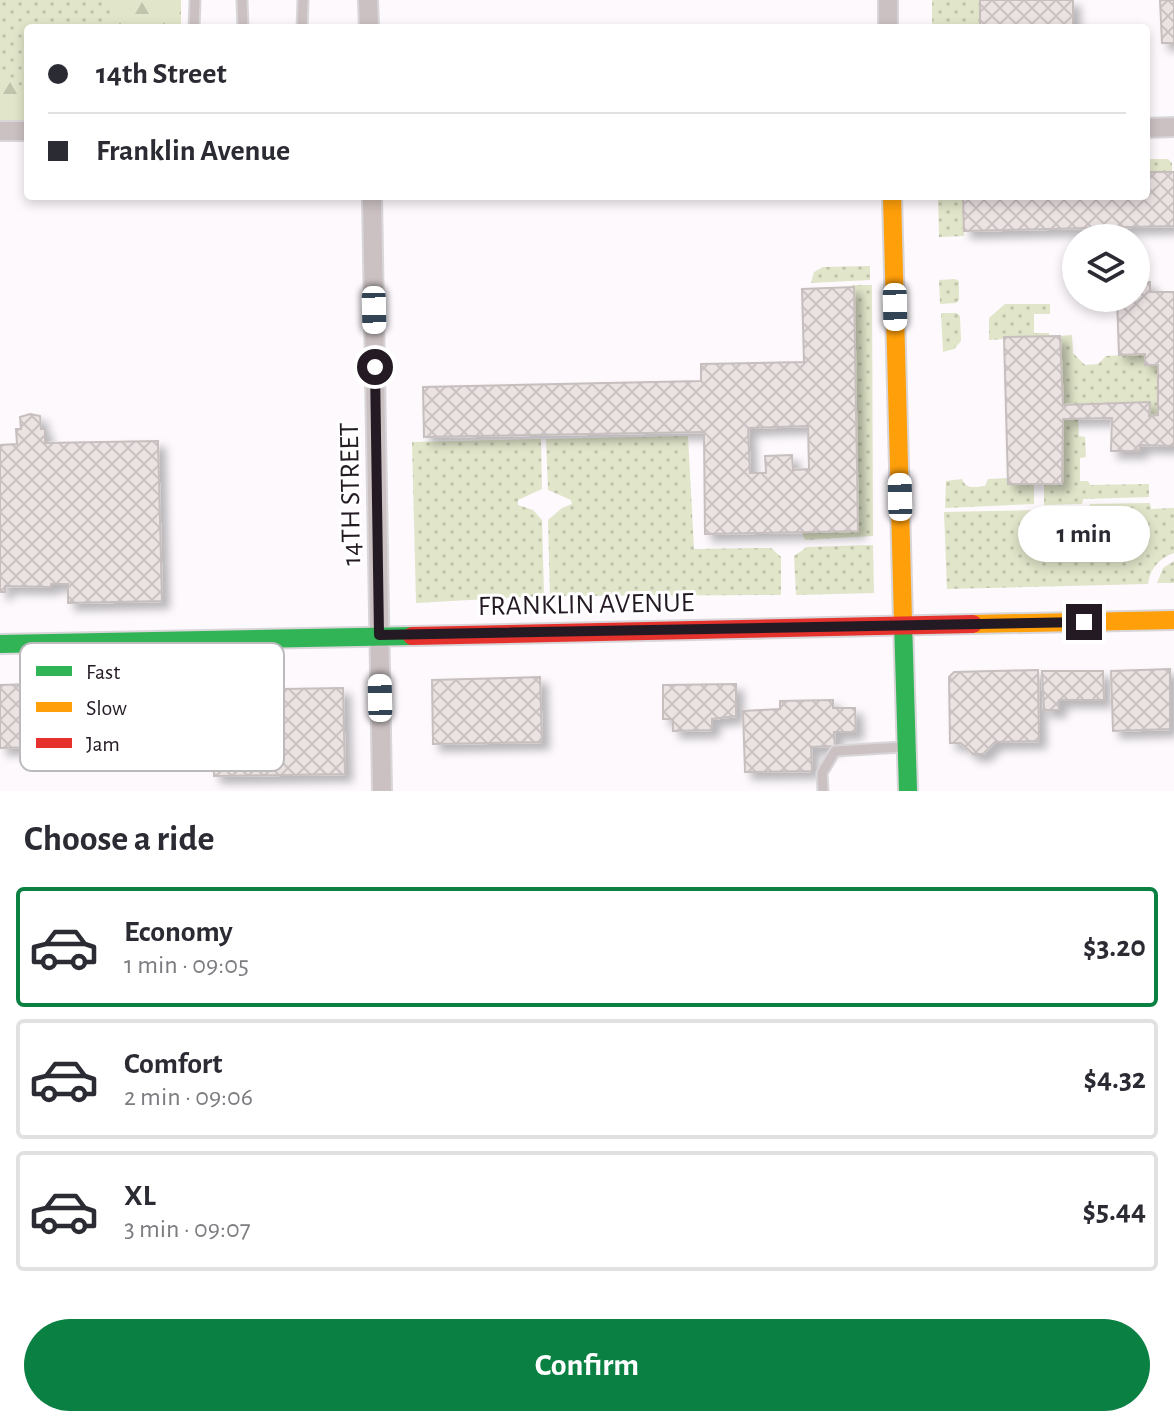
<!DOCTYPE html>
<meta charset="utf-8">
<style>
:root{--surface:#fff;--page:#f2f2f3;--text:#2b2b33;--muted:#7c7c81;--line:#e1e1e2;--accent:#0b8043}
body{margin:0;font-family:"Alegreya Sans",sans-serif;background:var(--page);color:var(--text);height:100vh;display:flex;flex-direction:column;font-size:30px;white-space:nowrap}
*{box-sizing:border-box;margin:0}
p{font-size:26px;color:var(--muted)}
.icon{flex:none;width:44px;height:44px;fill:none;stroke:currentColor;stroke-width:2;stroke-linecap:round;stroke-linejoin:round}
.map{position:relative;height:791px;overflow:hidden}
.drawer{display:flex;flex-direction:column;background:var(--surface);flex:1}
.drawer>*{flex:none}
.top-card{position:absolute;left:24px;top:24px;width:1126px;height:176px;border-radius:8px;box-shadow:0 4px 12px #0003;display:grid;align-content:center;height:176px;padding:0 24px;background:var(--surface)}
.controls{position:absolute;left:1062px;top:224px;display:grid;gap:16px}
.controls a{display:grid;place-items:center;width:88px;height:88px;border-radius:50%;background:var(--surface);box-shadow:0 4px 12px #0003;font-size:40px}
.end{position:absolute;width:36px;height:36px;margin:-18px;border:10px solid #241a24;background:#fff;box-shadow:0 0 0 4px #fff}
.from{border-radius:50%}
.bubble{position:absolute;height:56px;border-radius:28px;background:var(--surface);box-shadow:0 4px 12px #0003;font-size:26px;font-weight:600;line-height:56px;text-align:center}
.car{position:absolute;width:24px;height:48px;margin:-24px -12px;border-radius:10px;box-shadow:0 0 6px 2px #0007;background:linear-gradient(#fff 24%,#345 0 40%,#fff 0 76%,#345 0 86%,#fff 0)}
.top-card b{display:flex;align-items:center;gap:28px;height:76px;font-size:30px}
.top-card b+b{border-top:2px solid var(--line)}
.top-card i{width:20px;height:20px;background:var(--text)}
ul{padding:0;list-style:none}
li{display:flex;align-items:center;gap:24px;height:120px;margin:0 16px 12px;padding:0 8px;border:4px solid var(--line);border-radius:8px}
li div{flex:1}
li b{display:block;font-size:30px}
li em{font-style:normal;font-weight:600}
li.current{border-color:var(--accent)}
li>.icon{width:72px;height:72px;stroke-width:1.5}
h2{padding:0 24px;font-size:36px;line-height:96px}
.cta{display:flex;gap:16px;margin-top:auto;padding:16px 24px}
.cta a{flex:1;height:92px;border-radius:48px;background:var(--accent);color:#fff;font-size:32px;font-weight:600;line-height:92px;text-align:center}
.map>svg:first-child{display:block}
</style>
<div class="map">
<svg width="1174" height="791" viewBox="0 0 1174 791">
<defs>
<pattern id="grass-dots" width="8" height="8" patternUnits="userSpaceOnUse" patternTransform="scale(2)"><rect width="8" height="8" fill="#e1e5c9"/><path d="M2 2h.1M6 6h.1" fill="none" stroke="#c1c4ac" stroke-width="1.8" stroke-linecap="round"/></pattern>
<pattern id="forest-firs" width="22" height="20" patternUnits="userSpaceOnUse" patternTransform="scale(2)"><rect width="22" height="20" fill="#e1e5c9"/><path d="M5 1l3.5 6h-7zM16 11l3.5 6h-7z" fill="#c1c4ac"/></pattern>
<pattern id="building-cross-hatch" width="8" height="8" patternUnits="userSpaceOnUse" patternTransform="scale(2)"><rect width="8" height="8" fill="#ebe2e2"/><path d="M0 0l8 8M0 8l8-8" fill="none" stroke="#c9c1c2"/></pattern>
<filter id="shadow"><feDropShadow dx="7" dy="7" stdDeviation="4" flood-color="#0004"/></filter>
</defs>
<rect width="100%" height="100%" fill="#fdf9fd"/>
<!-- grass -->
<g fill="url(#grass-dots)">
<path d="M0,0H181V28H28V112H0Z"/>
<rect x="932" y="0" width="48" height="28"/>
<path d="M1146,159H1168L1172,163V172H1146Z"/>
<path d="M938,196H963L964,236L939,237Z"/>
<path d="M870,266V280L811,283L814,272L823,267Z"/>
<path d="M955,279L959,281V300L956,303L940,304L939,280Z"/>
<path d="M852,285H872L873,536L805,540L802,533L797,532L858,531Z"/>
<path d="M1005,304H1050V314H1034V333H1049V336L989,340V318Z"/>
<path d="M941,313H957L960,316L961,341L954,349L943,352Z"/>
<path d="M1072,335L1073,353L1085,365L1098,364L1106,356L1145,354L1158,365V415L1149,416V402L1063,405L1060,336Z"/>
<path d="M1078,418L1079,436L1085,437L1086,457L1080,458V481H1088L1090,485L1149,484V497L1083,499L1082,504L1044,505V484L1063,419Z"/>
<path d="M688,436L694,549L771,548L781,557V595L550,596L548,520L562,508L572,504L571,500L548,490L546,439Z"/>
<path d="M541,439L542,489L518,500V505L533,510L542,520L544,596L416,603L412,442Z"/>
<path d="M1008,478L1009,484H1034V504L945,508L946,481L962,479C966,490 975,487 985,486L988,479Z"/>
<path d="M1150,503L1151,509L1174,508V553C1160,558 1150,568 1148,584L947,589L944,512L1089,509L1090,504Z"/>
<path d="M873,545L874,593L796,595L794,556L807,547Z"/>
<path d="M1174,561V583H1157L1163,568Z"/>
</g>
<!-- forest -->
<g fill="url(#forest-firs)">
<path d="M112,0H181V28H114Z"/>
<path d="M0,67L28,93V123L0,122Z"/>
</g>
<!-- building -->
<g fill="url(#building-cross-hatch)" stroke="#c7bfbe" stroke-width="2" fill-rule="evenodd" filter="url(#shadow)">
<rect x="980" y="0" width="93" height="28"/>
<path d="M1160,0H1174V43H1162Z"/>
<path d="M1146,172H1174V226L964,231L963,196H1146Z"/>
<path d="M1150,282V292H1174V446L1140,445V451H1111L1112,418L1063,419L1062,484H1008L1004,337L1060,336L1063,405L1150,402L1149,416L1158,415V365H1145V354L1119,355L1117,298H1136V283Z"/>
<path d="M854,287L858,531L705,534L704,432L424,437L423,387L701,381V364L804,362L802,289ZM808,426L809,469L793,470L792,455L765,456L766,473H750L748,428Z"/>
<path d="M30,414L40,416L41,429H45V443L158,441L162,601L68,603V584H51V587L5,586V592H0V445L17,444L16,429H21L20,417Z"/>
<path d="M1170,669V729L1113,731L1111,671Z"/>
<path d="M1038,670L1039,741L995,742L983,754H973L961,743H950L949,677L954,672Z"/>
<path d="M1042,671H1103L1104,700H1059V710H1044Z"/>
<path d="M540,677L542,742L433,744L432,680Z"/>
<path d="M145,681V702H154L155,723L146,724L145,744L64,746V734L38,735V747L0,748V685L36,684L37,696H63V684Z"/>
<path d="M736,684V716L712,719V730L673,731V719H663V685Z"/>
<path d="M343,688L345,774L214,776L212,690Z"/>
<path d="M833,700V708H855L856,732H834L835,746L811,747L812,771L745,772L743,711L780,709V701Z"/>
</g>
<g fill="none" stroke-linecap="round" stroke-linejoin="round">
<!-- lane casing -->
<g stroke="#d9d6d9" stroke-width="13">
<g id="lane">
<path d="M242,0L243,28"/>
<path d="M194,28L195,0"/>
<path d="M302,28L303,0"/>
<path d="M823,791L822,773L835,751L903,747"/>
</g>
</g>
<!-- street casing -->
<g stroke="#d9d6d9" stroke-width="22">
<g id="street">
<path d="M368,0L369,28"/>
<path d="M888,0V28"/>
<path d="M1146,128L1174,127"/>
<path d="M0,131H28"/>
<path d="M372,196L382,791"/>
</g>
</g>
<!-- fast casing -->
<g stroke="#d9d6d9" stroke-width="22">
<g id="fast">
<path d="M903,621L908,791"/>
<path d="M0,644L412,636"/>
</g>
</g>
<!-- slow casing -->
<g stroke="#d9d6d9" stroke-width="22">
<g id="slow">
<path d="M892,196L903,621"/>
<path d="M973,624L1174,620"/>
</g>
</g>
<!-- jam casing -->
<g stroke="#d9d6d9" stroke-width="22">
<path id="jam" d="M412,636L973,624"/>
</g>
<!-- lane -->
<use href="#lane" stroke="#ccc1c2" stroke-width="9"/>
<!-- street -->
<use href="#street" stroke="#ccc1c2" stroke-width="18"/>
<!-- fast -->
<use href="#fast" stroke="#30b455" stroke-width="18"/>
<!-- slow -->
<use href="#slow" stroke="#ff9f0a" stroke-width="18"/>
<!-- jam -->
<use href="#jam" stroke="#e5322d" stroke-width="18"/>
</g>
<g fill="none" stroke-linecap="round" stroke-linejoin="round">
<!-- route -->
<path stroke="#241a24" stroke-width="10" d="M375,367L379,635L1084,622"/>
</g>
<g text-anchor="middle" stroke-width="6" stroke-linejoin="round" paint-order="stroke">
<!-- street labels -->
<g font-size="28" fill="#241a24" stroke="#fff">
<text transform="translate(349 494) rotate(-91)" y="10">14TH STREET</text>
<text transform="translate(586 603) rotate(-1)" y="10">FRANKLIN AVENUE</text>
</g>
</g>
<!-- legend -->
<rect x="20" y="643" width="264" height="128" rx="12" fill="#fff" stroke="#bdbabd" stroke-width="2"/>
<rect x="36" y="666" width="36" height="10" fill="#30b455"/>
<rect x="36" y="702" width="36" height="10" fill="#ff9f0a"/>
<rect x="36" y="738" width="36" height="10" fill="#e5322d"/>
<g font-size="22" fill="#241a24">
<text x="86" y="679">Fast</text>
<text x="86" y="715">Slow</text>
<text x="86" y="751">Jam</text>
</g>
</svg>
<div class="controls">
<a><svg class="icon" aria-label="layers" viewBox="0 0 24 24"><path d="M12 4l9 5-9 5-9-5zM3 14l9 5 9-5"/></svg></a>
</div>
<i class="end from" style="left:375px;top:367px"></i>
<i class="end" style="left:1084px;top:622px"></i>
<div class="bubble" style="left:1018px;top:506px;width:132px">1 min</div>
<i class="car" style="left:895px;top:307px;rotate:179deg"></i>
<i class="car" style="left:374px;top:310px;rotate:179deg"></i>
<i class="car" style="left:900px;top:497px;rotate:359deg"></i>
<i class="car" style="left:380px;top:698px;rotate:359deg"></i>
<div class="top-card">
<b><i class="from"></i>14th Street</b>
<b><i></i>Franklin Avenue</b>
</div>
</div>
<section class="drawer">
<h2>Choose a ride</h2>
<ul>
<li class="current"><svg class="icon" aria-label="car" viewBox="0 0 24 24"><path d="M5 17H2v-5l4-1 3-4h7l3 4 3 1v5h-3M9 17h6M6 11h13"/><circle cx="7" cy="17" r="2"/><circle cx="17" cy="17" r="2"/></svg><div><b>Economy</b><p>1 min · 09:05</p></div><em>$3.20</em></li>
<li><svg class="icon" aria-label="car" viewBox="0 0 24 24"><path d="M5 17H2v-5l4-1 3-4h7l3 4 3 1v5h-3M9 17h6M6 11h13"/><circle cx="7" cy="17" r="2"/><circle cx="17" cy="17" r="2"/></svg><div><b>Comfort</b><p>2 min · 09:06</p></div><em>$4.32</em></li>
<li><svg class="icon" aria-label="car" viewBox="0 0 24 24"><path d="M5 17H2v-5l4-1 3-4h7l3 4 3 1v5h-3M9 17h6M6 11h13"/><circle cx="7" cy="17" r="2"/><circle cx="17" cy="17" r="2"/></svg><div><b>XL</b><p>3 min · 09:07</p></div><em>$5.44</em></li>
</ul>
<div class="cta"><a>Confirm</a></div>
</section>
